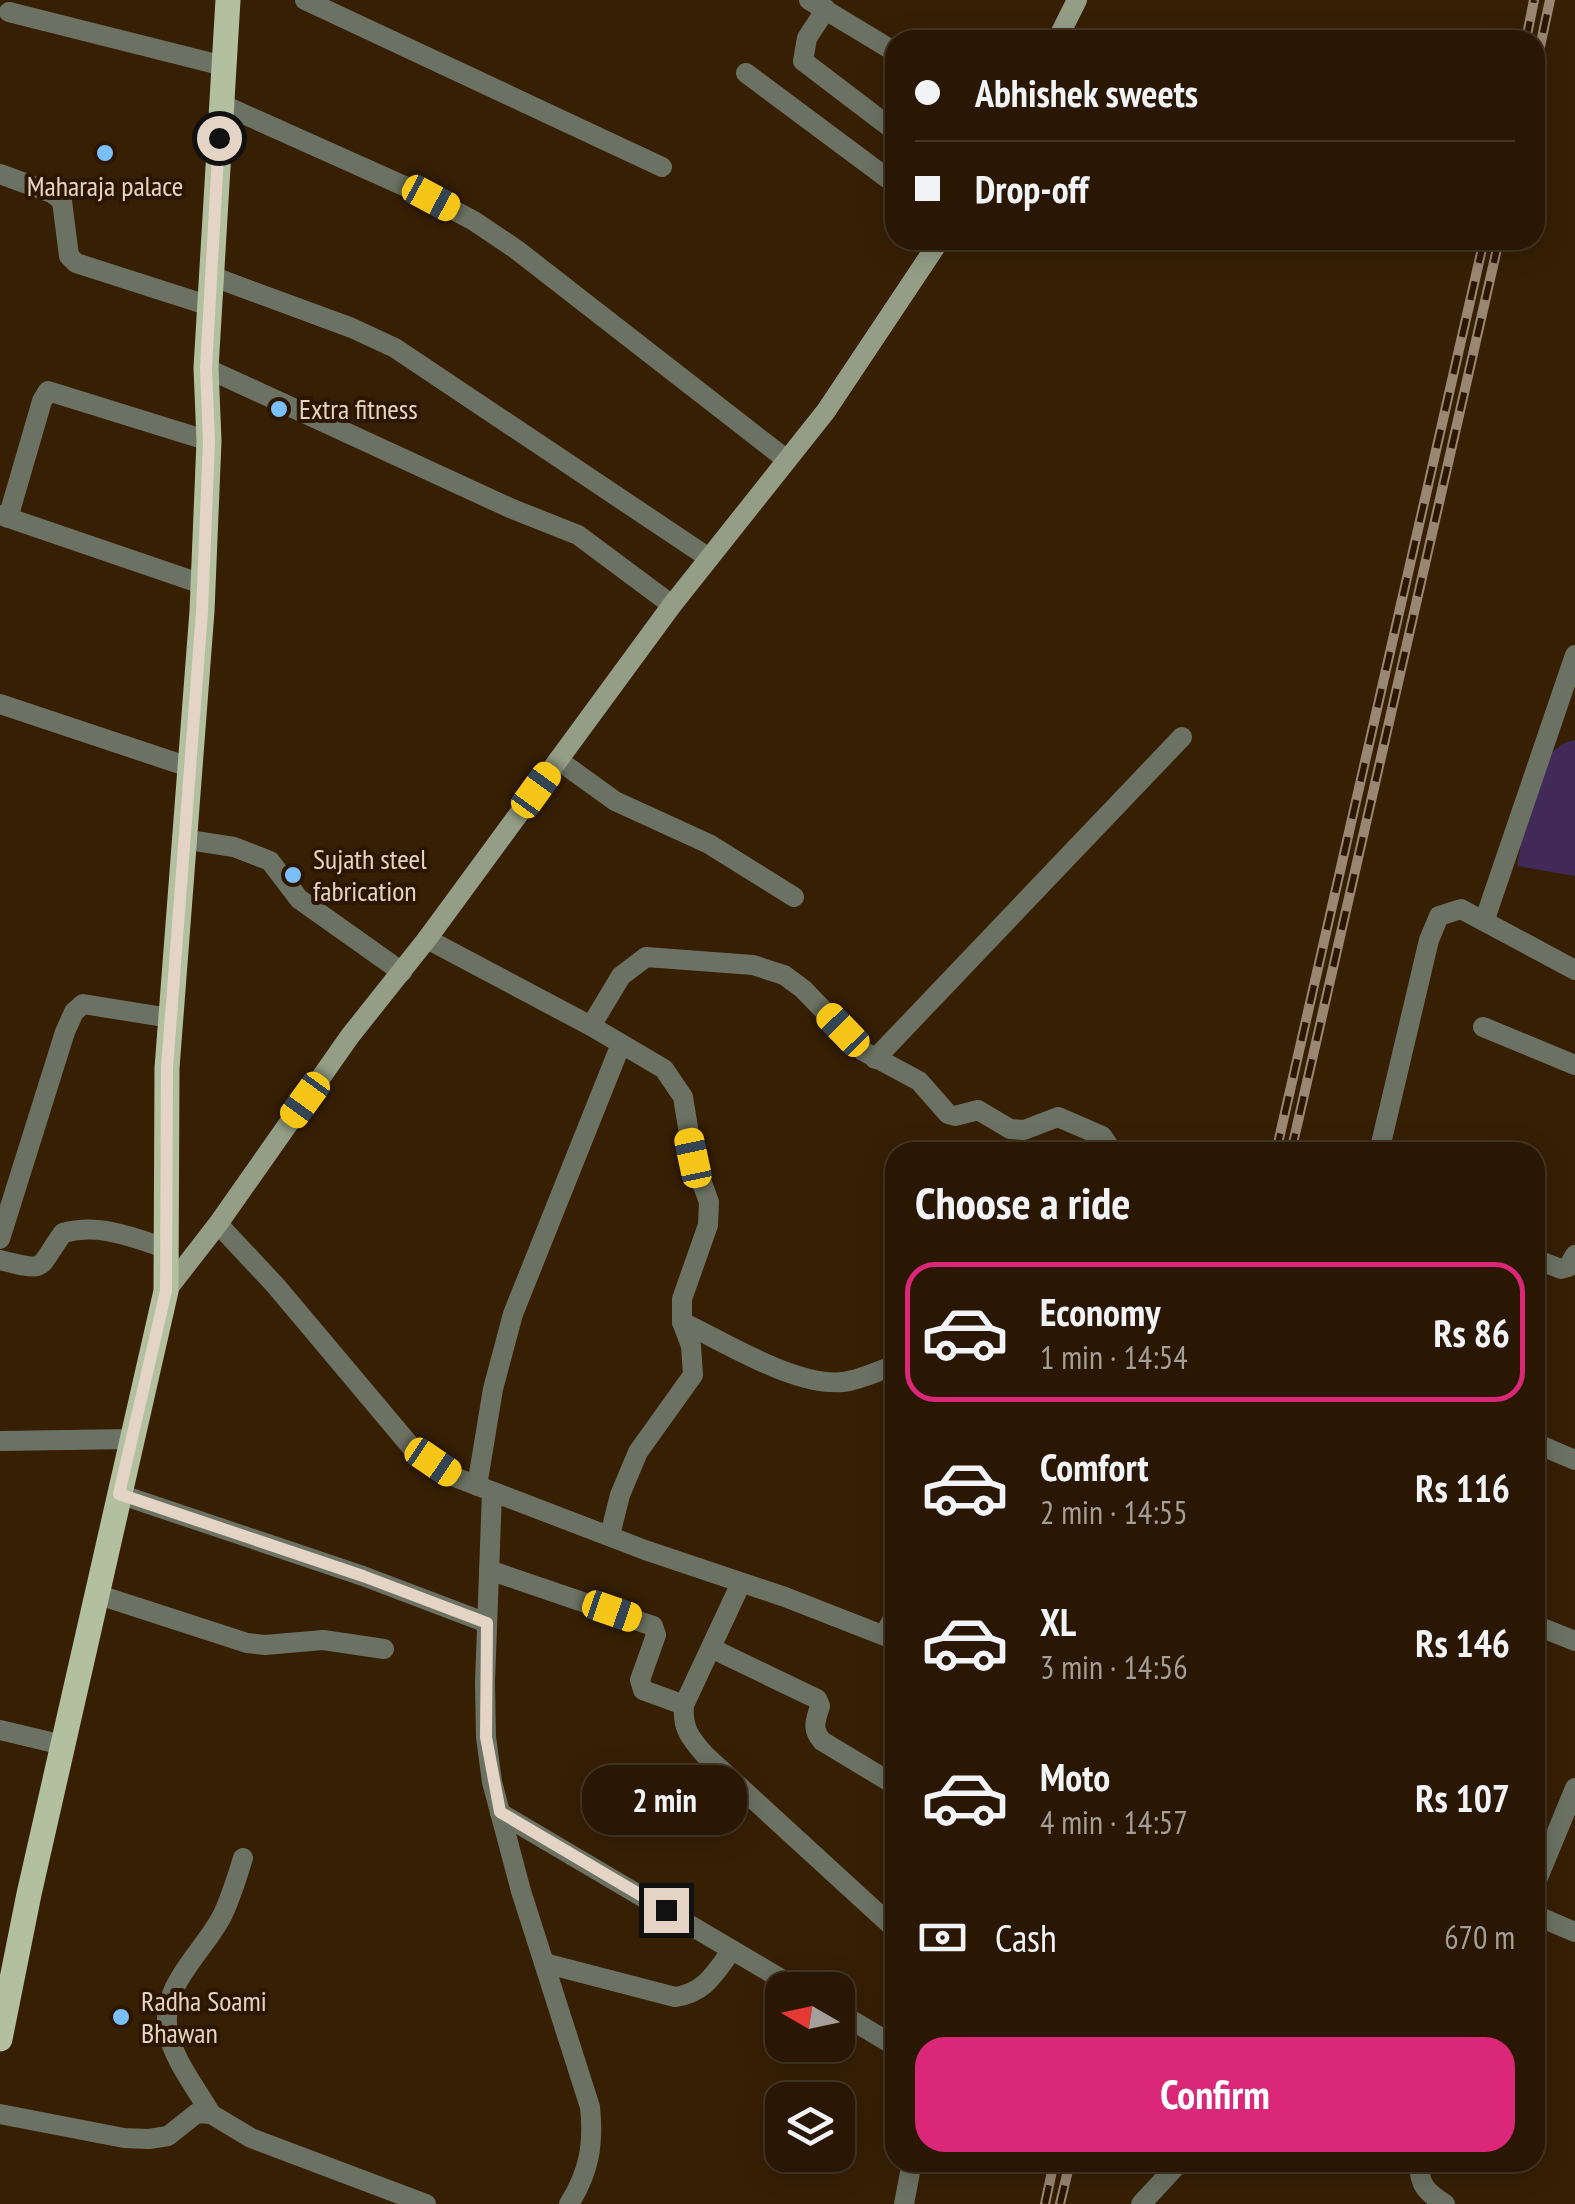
<!DOCTYPE html>
<meta charset="utf-8">
<style>
:root{--surface:#291703;--page:#352412;--text:#f1f3f6;--muted:#a59f9a;--line:#453625;--accent:#db2777}
body{margin:0;font-family:"PT Sans Narrow",sans-serif;background:var(--page);color:var(--text);height:100vh;display:flex;flex-direction:column;font-size:38px;white-space:nowrap}
*{box-sizing:border-box;margin:0}
p{font-size:32px;color:var(--muted)}
.icon{flex:none;width:55px;height:55px;fill:none;stroke:currentColor;stroke-width:2;stroke-linecap:round;stroke-linejoin:round}
.map{position:relative;flex:1;overflow:hidden}
.panel{position:absolute;left:885px;top:1142px;width:660px;height:1030px;display:flex;flex-direction:column;background:var(--surface);border-radius:30px;box-shadow:0 5px 25px #0003,0 0 0 2px var(--line)}
.panel>*{flex:none}
.hud{position:absolute;left:885px;top:30px;width:660px;height:220px;border-radius:30px;box-shadow:0 5px 25px #0003,0 0 0 2px var(--line);display:grid;align-content:center;height:220px;padding:0 30px;background:var(--surface)}
.needle{width:65px;rotate:279deg}
.controls{position:absolute;left:765px;top:1972px;display:grid;gap:20px}
.controls a{display:grid;place-items:center;width:90px;height:90px;border-radius:20px;background:var(--surface);box-shadow:0 5px 25px #0003,0 0 0 2px var(--line);font-size:50px}
.end{position:absolute;width:45px;height:45px;margin:-22px;border:12px solid #e4d4c5;background:#111;box-shadow:0 0 0 5px #111}
.from{border-radius:50%}
.bubble{position:absolute;height:70px;border-radius:30px;background:var(--surface);box-shadow:0 5px 25px #0003,0 0 0 2px var(--line);font-size:32px;font-weight:800;line-height:70px;text-align:center}
.car{position:absolute;width:30px;height:60px;margin:-30px -15px;border-radius:12px;box-shadow:0 0 8px 2px #0007;background:linear-gradient(#f5c518 24%,#345 0 40%,#f5c518 0 76%,#345 0 86%,#f5c518 0)}
.hud b{display:flex;align-items:center;gap:35px;height:95px;font-size:38px}
.hud b+b{border-top:2px solid var(--line)}
.hud i{width:25px;height:25px;background:var(--text)}
ul{padding:0;list-style:none}
li{display:flex;align-items:center;gap:30px;height:140px;margin:0 20px 15px;padding:0 10px;border:5px solid transparent;border-radius:30px}
li div{flex:1}
li b{display:block;font-size:38px}
li em{font-style:normal;font-weight:800}
li.active{border-color:var(--accent)}
li>.icon{width:90px;height:90px;stroke-width:1.5}
h2{padding:0 30px;font-size:45px;line-height:120px}
.pay{display:flex;align-items:center;gap:25px;height:110px;padding:0 30px;font-size:38px}
.pay p{margin-inline-start:auto}
.action{display:flex;gap:20px;margin-top:auto;padding:20px 30px}
.action a{flex:1;height:115px;border-radius:30px;background:var(--accent);color:#fff;font-size:40px;font-weight:800;line-height:115px;text-align:center}
.map>svg:first-child{display:block}
</style>
<div class="map">
<svg width="1575" height="2204" viewBox="0 0 1575 2204">
<rect width="100%" height="100%" fill="#371f04"/>
<!-- green -->
<path fill="#412a58" d="M1575,740V876L1517,866C1525,829 1530,747 1575,740Z"/>
<g fill="none" stroke-linecap="round" stroke-linejoin="round">
<!-- minor -->
<g stroke="#6c7263" stroke-width="20">
<path d="M305,0L662,167"/>
<path d="M809,0L895,52"/>
<path d="M826,9L807,38L803,61L895,131"/>
<path d="M9,12L224,66"/>
<path d="M746,73L895,184"/>
<path d="M221,104L431,198L474,221L517,250L787,460"/>
<path d="M0,174L52,193L62,201L69,256L76,263L210,306"/>
<path d="M211,276L352,328L395,348L709,558"/>
<path d="M206,368L510,508L578,535L672,605"/>
<path d="M0,515L202,584"/>
<path d="M8,518L42,401L48,391L209,441"/>
<path d="M0,704L189,767"/>
<path d="M558,760L615,801L709,844L794,897"/>
<path d="M182,839L234,847L270,861L299,899L402,972"/>
<path d="M1485,919L1575,655"/>
<path d="M427,939L591,1026L664,1069L683,1097L693,1158L709,1202L708,1225L682,1299V1322L691,1346L693,1375L638,1452L620,1495L610,1535"/>
<path d="M591,1026L621,976L646,957L753,965L784,975L803,989L863,1051L919,1081L948,1114L955,1116L978,1110L1010,1129L1024,1130L1058,1117L1102,1136L1113,1152"/>
<path d="M1483,1027L1575,1065"/>
<path d="M875,1059L1182,737"/>
<path d="M1379,1152L1429,940L1439,916L1461,909L1575,970"/>
<path d="M0,1239L65,1032L74,1012L83,1004L170,1018"/>
<path d="M1535,1259L1561,1269L1568,1267L1575,1255"/>
<path d="M0,1260C49,1272 36,1270 63,1233C100,1223 130,1237 166,1248"/>
<path d="M682,1322C725,1342 795,1387 843,1382C860,1380 878,1371 895,1365"/>
<path d="M1535,1443L1575,1460"/>
<path d="M477,1486L493,1389L513,1314L621,1044"/>
<path d="M492,1492L485,1682L486,1737L492,1782L521,1891L590,2107C594,2145 589,2172 569,2204"/>
<path d="M119,1494L363,1576L487,1623"/>
<path d="M489,1570L653,1626L656,1635L640,1680L643,1690L684,1705"/>
<path d="M741,1583L684,1705C682,1728 690,1738 705,1755L895,1929"/>
<path d="M96,1594L247,1643L265,1645L323,1640L384,1649"/>
<path d="M1535,1625L1575,1641"/>
<path d="M884,1635L895,1615"/>
<path d="M711,1648L817,1699L820,1706C816,1720 811,1728 822,1741L895,1785"/>
<path d="M0,1730L63,1745"/>
<path d="M500,1813L800,1990"/>
<path d="M1535,1885L1575,1788"/>
<path d="M544,1963L675,1997C705,1993 715,1973 732,1950"/>
<path d="M838,2012L895,2046"/>
<path d="M0,2114L124,2138L149,2139L168,2136L197,2113L211,2114L251,2138L426,2204"/>
<path d="M211,2114C197,2089 174,2061 168,2032C159,1986 203,1953 222,1916C231,1898 237,1877 243,1858"/>
<path d="M1419,2162C1419,2185 1426,2192 1445,2204"/>
<path d="M904,2204L912,2162"/>
<path d="M1141,2204L1180,2162"/>
</g>
<!-- tertiary -->
<g stroke="#6c7263" stroke-width="20">
<path d="M218,1224L276,1286L413,1449L452,1476L645,1550L785,1597L895,1640"/>
<path d="M0,1441L132,1439"/>
<path d="M1535,1915L1575,1932"/>
</g>
<!-- secondary -->
<g stroke="#949e86" stroke-width="20">
<path d="M1057,40L1077,0"/>
<path d="M166,1291L218,1224L350,1036L427,939L672,605L826,411L940,240"/>
</g>
<!-- primary -->
<path stroke="#b3c0a0" stroke-width="25" d="M0,2039L29,1894L166,1291L167,1068L202,611L209,441L206,368L228,0"/>
<!-- rail casing -->
<g stroke="#9a8773" stroke-width="10">
<g id="rail">
<path d="M1526,40L1534,0"/>
<path d="M1535,70L1550,0"/>
<path d="M1276,1152L1484,240"/>
<path d="M1291,1152L1499,240"/>
<path d="M1045,2204L1054,2162"/>
<path d="M1060,2204L1070,2162"/>
</g>
</g>
<!-- rail -->
<use href="#rail" stroke="#2d1600" stroke-width="6" stroke-dasharray="19" stroke-linecap="butt"/>
</g>
<g fill="none" stroke-linecap="round" stroke-linejoin="round">
<!-- route -->
<path stroke="#e4d4c5" stroke-width="12" d="M219,138L206,368L209,441L202,612L167,1068L166,1291L119,1494L363,1576L487,1623L486,1737L500,1812L666,1910"/>
</g>
<!-- markers -->
<g fill="#7bbef8" stroke="#2d1600" stroke-width="4">
<circle cx="105" cy="153" r="10"/>
<circle cx="279" cy="409" r="10"/>
<circle cx="293" cy="875" r="10"/>
<circle cx="121" cy="2017" r="10"/>
</g>
<g text-anchor="middle" stroke-width="8" stroke-linejoin="round" paint-order="stroke">
<!-- poi labels -->
<g font-size="28" fill="#e4d4c5" stroke="#2d1600" text-anchor="start">
<text x="105" y="196" text-anchor="middle">Maharaja palace</text>
<text x="299" y="419">Extra fitness</text>
<text x="313" y="869">Sujath steel<tspan x="313" dy="32">fabrication</tspan></text>
<text x="141" y="2011">Radha Soami<tspan x="141" dy="32">Bhawan</tspan></text>
</g>
</g>
</svg>
<div class="controls">
<a><svg class="needle" viewBox="-14 -14 28 28"><path d="M0-13l5 13h-10z" fill="#e53935"/><path d="M0 13l5-13h-10z" fill="#a59f9a"/></svg></a>
<a><svg class="icon" aria-label="layers" viewBox="0 0 24 24"><path d="M12 4l9 5-9 5-9-5zM3 14l9 5 9-5"/></svg></a>
</div>
<i class="end from" style="left:219px;top:138px"></i>
<i class="end" style="left:666px;top:1910px"></i>
<div class="bubble" style="left:582px;top:1765px;width:165px">2 min</div>
<i class="car" style="left:431px;top:198px;rotate:118deg"></i>
<i class="car" style="left:536px;top:790px;rotate:36deg"></i>
<i class="car" style="left:843px;top:1030px;rotate:316deg"></i>
<i class="car" style="left:305px;top:1100px;rotate:216deg"></i>
<i class="car" style="left:693px;top:1158px;rotate:348deg"></i>
<i class="car" style="left:433px;top:1462px;rotate:124deg"></i>
<i class="car" style="left:612px;top:1611px;rotate:109deg"></i>
<div class="hud">
<b><i class="from"></i>Abhishek sweets</b>
<b><i></i>Drop-off</b>
</div>
<section class="panel">
<h2>Choose a ride</h2>
<ul>
<li class="active"><svg class="icon" aria-label="car" viewBox="0 0 24 24"><path d="M5 17H2v-5l4-1 3-4h7l3 4 3 1v5h-3M9 17h6M6 11h13"/><circle cx="7" cy="17" r="2"/><circle cx="17" cy="17" r="2"/></svg><div><b>Economy</b><p>1 min · 14:54</p></div><em>Rs 86</em></li>
<li><svg class="icon" aria-label="car" viewBox="0 0 24 24"><path d="M5 17H2v-5l4-1 3-4h7l3 4 3 1v5h-3M9 17h6M6 11h13"/><circle cx="7" cy="17" r="2"/><circle cx="17" cy="17" r="2"/></svg><div><b>Comfort</b><p>2 min · 14:55</p></div><em>Rs 116</em></li>
<li><svg class="icon" aria-label="car" viewBox="0 0 24 24"><path d="M5 17H2v-5l4-1 3-4h7l3 4 3 1v5h-3M9 17h6M6 11h13"/><circle cx="7" cy="17" r="2"/><circle cx="17" cy="17" r="2"/></svg><div><b>XL</b><p>3 min · 14:56</p></div><em>Rs 146</em></li>
<li><svg class="icon" aria-label="car" viewBox="0 0 24 24"><path d="M5 17H2v-5l4-1 3-4h7l3 4 3 1v5h-3M9 17h6M6 11h13"/><circle cx="7" cy="17" r="2"/><circle cx="17" cy="17" r="2"/></svg><div><b>Moto</b><p>4 min · 14:57</p></div><em>Rs 107</em></li>
</ul>
<div class="pay"><svg class="icon" aria-label="cash" viewBox="0 0 24 24"><path d="M3 7h18v10H3z"/><circle cx="12" cy="12" r="2"/></svg>Cash<p>670 m</p></div>
<div class="action"><a>Confirm</a></div>
</section>
</div>
